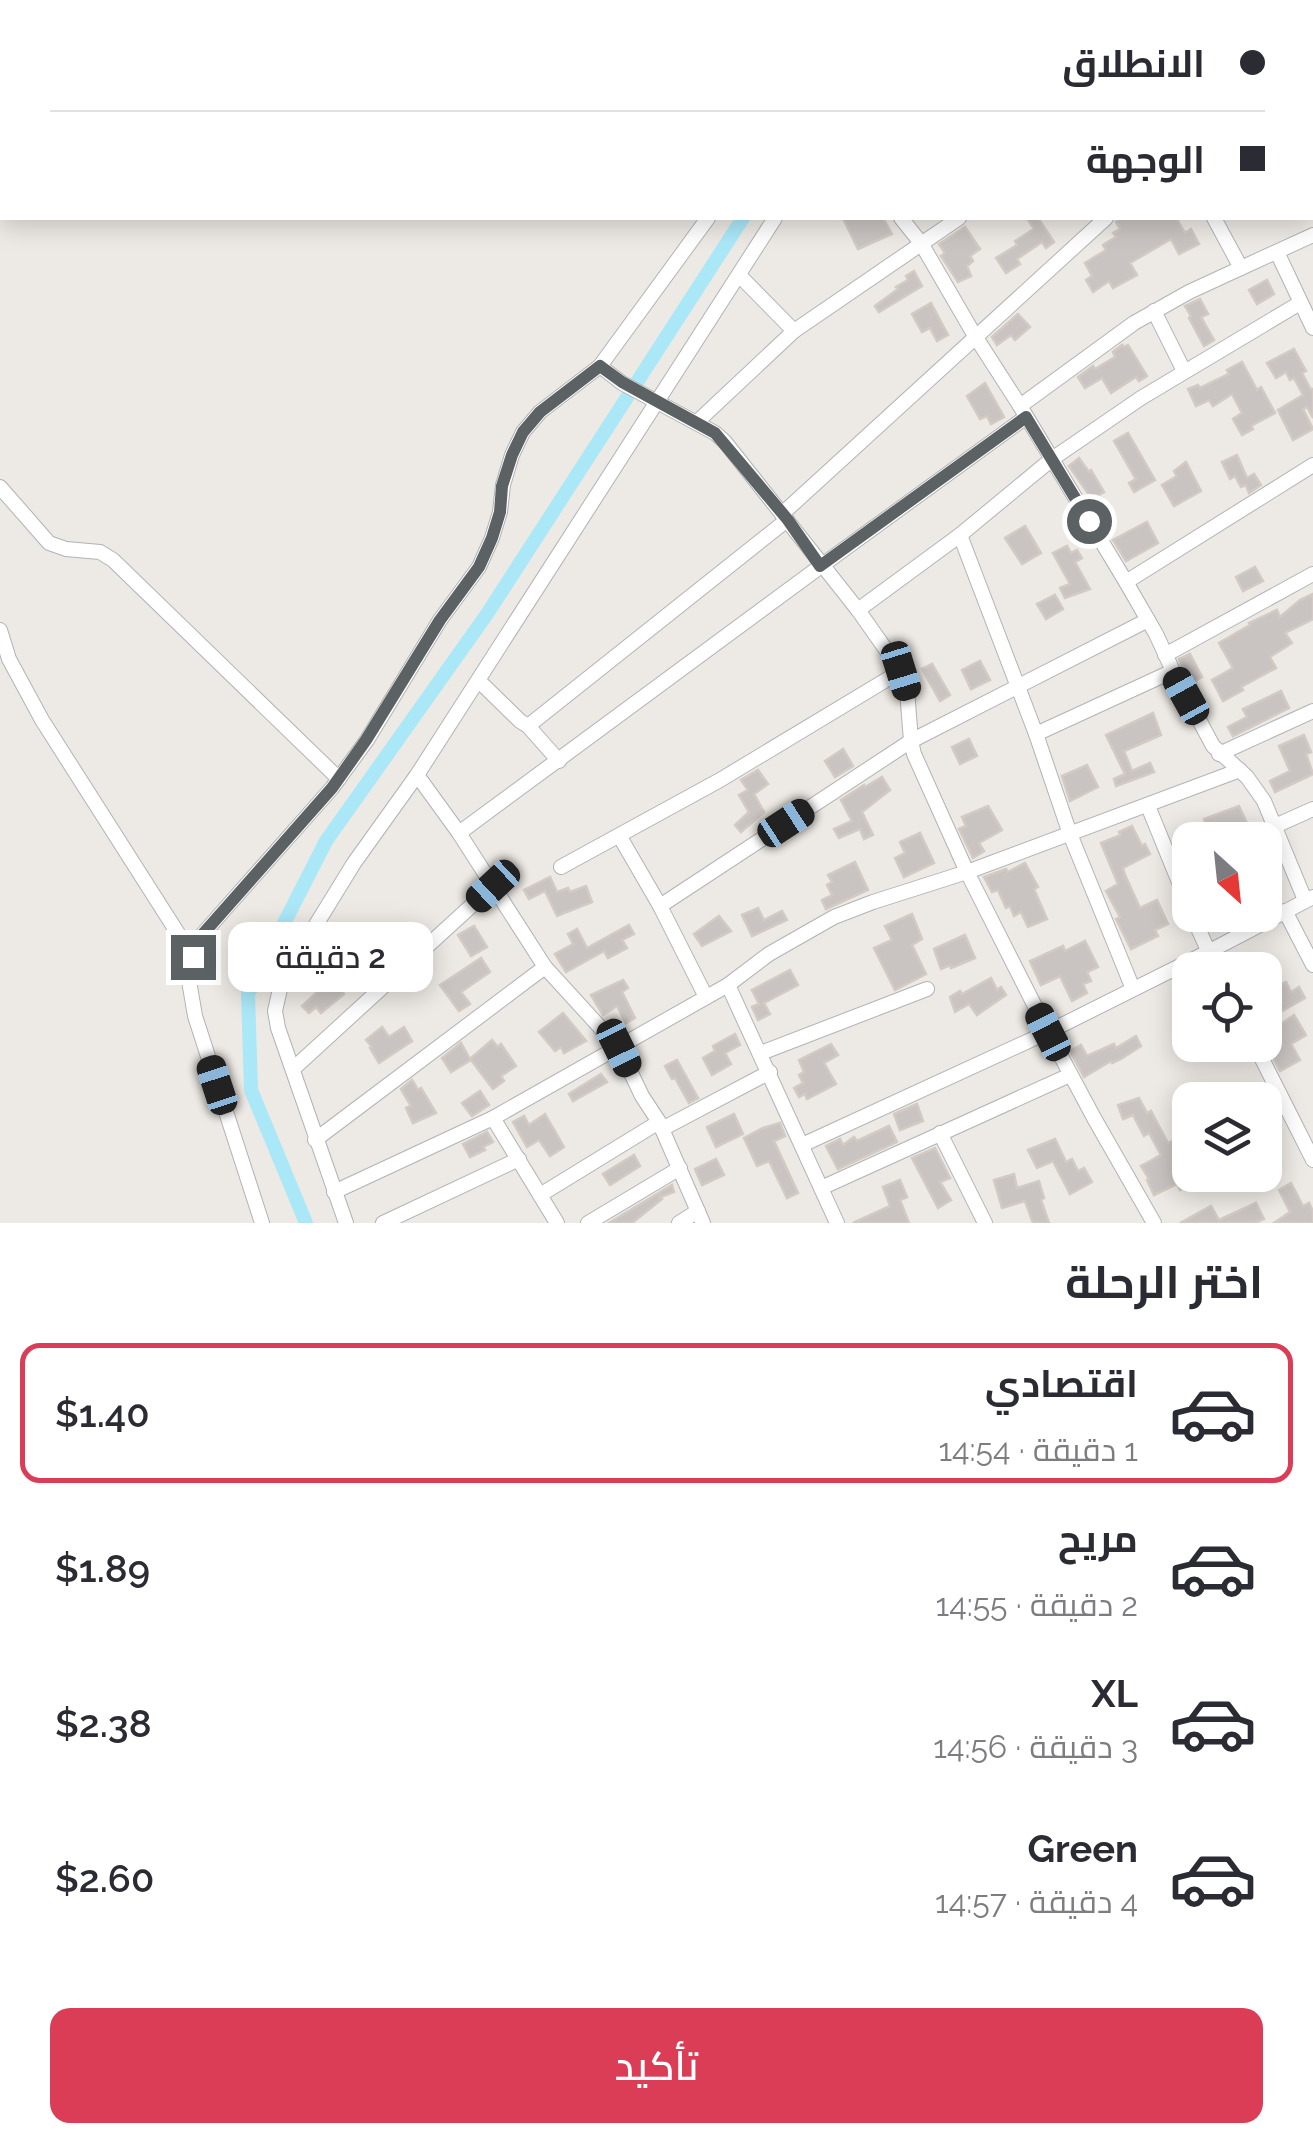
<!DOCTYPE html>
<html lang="ar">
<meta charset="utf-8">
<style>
:root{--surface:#fff;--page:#f7f7f7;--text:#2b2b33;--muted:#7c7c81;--line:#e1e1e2;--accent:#db3d56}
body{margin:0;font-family:Raleway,Cairo,sans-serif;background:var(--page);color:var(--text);direction:rtl;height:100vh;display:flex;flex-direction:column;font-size:38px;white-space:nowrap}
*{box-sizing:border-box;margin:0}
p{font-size:32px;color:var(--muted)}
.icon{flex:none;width:55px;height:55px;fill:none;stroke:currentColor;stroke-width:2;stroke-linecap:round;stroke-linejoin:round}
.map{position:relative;height:1223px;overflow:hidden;direction:ltr}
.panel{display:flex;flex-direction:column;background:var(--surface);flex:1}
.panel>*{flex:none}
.guide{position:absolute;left:0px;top:0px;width:1315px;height:220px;box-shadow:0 5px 25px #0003;direction:rtl;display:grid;align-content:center;height:220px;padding:0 50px;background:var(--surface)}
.needle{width:65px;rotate:153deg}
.fabs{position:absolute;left:1172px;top:822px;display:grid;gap:20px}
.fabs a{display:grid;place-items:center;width:110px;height:110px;border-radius:20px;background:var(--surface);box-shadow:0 5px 25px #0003;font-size:50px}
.end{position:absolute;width:45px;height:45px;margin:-22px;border:12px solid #5c6164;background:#fff;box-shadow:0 0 0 5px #fff}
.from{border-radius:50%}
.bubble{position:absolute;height:70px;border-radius:20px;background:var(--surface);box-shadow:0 5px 25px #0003;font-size:32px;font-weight:600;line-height:70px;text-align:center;direction:rtl}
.car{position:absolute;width:30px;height:60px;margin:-30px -15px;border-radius:12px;box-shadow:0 0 8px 2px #0007;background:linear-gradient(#222 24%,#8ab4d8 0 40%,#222 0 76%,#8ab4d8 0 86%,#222 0)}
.guide b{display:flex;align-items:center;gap:35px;height:95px;font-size:38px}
.guide b+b{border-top:2px solid var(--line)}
.guide i{width:25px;height:25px;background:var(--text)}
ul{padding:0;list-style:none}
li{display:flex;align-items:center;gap:30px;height:140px;margin:0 20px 15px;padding:0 30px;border:5px solid transparent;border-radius:20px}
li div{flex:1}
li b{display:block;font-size:38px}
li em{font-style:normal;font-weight:600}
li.active{border-color:var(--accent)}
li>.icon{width:90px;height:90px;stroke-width:1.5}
h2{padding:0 50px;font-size:45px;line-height:120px}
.action{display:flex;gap:20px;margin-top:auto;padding:20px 50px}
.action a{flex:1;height:115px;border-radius:20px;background:var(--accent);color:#fff;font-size:40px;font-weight:600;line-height:115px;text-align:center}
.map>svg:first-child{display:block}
</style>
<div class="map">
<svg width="1313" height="1223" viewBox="0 0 1313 1223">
<rect width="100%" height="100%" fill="#ede9e4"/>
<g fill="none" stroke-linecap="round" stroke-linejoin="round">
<!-- canal -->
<g stroke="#aae8f8" stroke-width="14">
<path d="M880,2L882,0"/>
<path d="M306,1223L251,1090L248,994L326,841L487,614L743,218"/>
</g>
</g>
<!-- building -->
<g fill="#c9c4c1" stroke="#d2cac3" stroke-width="2.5">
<path d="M843,218H883L892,234L858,249Z"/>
<path d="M1027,218H1038L1054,242L1046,248L1042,242L1017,259L1020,264L1006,273L996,258L1017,245L1015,241L1034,229Z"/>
<path d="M1121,218H1176L1185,233L1191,229L1199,244L1179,254L1171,239L1130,263L1137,275L1113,288L1109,281L1093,292L1086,280L1092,276L1085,263L1106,250L1103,245L1116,237L1113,233L1120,229L1116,222Z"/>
<path d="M965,227L980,249L970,256L973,261L967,266L971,276L958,282L941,256L945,253L939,244Z"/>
<path d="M914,271L922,286L879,312L875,306L898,289L896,287L908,280L906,276Z"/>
<path d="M1267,280L1274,294L1257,304L1249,290Z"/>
<path d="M1200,299L1208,314L1201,317L1214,340L1204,346L1189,318L1191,316L1185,306Z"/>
<path d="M931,303L948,335L937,341L930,328L922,332L912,314Z"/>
<path d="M1018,314L1030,327L1015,340L1011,335L997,345L992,337Z"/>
<path d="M1122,345L1124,347L1128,345L1147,376L1139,381L1136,377L1111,393L1102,378L1085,388L1078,377L1093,366L1095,369L1115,357L1113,352Z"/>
<path d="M1294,349L1306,371L1302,373L1311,390L1313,389V418L1307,407L1303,409L1313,429L1293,440L1278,410L1303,395L1294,378L1290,380L1286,372L1276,378L1267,363Z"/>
<path d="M1242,362L1257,390L1261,387L1275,413L1251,426L1253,429L1242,435L1233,419L1242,413L1232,394L1213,406L1209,400L1196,406L1188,389L1198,385L1200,388L1229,374L1227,370Z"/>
<path d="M985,383L1004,417L991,424L987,416L980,419L967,396Z"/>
<path d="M1128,433L1155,480L1134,492L1129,483L1136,479L1114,441Z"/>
<path d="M1237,455L1247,478L1254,474L1261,485L1249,493L1246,485L1241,487L1235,476L1230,479L1222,462Z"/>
<path d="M1079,458L1089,472L1091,470L1104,492L1092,499L1069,466Z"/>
<path d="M1186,462L1201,491L1174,506L1162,485L1177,476L1174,471Z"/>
<path d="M1147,522L1158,543L1126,561L1113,540Z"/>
<path d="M1025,526L1041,553L1022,564L1005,538Z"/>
<path d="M1067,546L1071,553L1077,550L1082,558L1075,562L1090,589L1065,598L1060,588L1070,584L1053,553Z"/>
<path d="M1255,567L1263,581L1243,591L1236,577Z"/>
<path d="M1313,594V619L1285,633L1292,643L1270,657L1276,668L1241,687L1243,690L1223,701L1212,680L1233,668L1219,643L1250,625L1249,623L1277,610L1280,617L1300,600Z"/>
<path d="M1055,595L1063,609L1046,619L1037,604Z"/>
<path d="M1190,654L1202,677L1191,683L1179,659Z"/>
<path d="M980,661L990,680L971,689L962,670Z"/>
<path d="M932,664L950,695L940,701L922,669Z"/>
<path d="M1281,691L1289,708L1233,736L1228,727L1247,717L1243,709Z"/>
<path d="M1153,713L1161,735L1124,751L1132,771L1150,763L1154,772L1116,786L1114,779L1125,774L1106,735Z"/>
<path d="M1304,735L1311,752L1306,754L1313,774L1275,792L1270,781L1290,771L1279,746Z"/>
<path d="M969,739L977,756L960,764L952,747Z"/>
<path d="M843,749L853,766L835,777L825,761Z"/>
<path d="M1087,765L1098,787L1070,801L1062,776Z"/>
<path d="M758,770L768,784L754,794L764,812L741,832L735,825L749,812L739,795L748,790L741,780Z"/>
<path d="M882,777L890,790L862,812L873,835L864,839L860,829L839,838L834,829L852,821L841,800L864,785L865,787Z"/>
<path d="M988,806L1002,830L979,843L984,851L973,858L959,829L966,826L962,817Z"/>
<path d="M1239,806L1255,840H1238L1231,826L1208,832L1204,819Z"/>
<path d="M1132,826L1142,846L1145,844L1150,854L1123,868L1125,875L1140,908L1157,900L1168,924L1155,930L1158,936L1131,949L1116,919L1120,917L1106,891L1118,884L1101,843L1121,835L1119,832Z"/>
<path d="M920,833L934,863L904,877L895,858L905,853L900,842Z"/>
<path d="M855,862L868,890L826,909L822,900L832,895L827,885L832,882L828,875Z"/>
<path d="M1025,863L1038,887L1034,889L1047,919L1028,927L1021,912L1014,916L1010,906L1006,908L998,890L992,892L984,877L1006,869L1008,872Z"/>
<path d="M550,877L557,892L568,888L570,892L586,886L592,902L557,916L545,891L529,899L524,890Z"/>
<path d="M758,908L764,920L782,911L787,920L752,936L742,915Z"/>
<path d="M912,914L922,939L912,945L926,974L895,990L874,948L892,940L885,926Z"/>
<path d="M719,916L731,931L702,946L694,934Z"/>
<path d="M629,925L634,934L622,940L627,948L608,958L604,951L566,972L555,954L573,944L568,934L577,929L587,948Z"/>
<path d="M474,926L487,947L471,956L458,935Z"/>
<path d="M965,935L975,958L951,968L950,965L941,969L934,949Z"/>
<path d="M1085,941L1098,967L1087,972L1091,981L1083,984L1087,993L1072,1001L1060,976L1041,985L1030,961L1063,946L1065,951Z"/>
<path d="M481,958L490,972L461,992L470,1004L459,1011L440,985Z"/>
<path d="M790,970L798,985L764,1003L770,1014L758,1020L752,1007L759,1004L752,990Z"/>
<path d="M330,974L344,994L321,1013L316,1007L309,1013L302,1006L325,985L321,981Z"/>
<path d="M991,978L997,990L1001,987L1006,995L977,1015L969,1004L955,1012L950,997L960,991L962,994Z"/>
<path d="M623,980L628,988L622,992L635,1018L626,1023L617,1006L603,1015L591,995Z"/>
<path d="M1286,982L1291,992L1299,987L1305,998L1282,1011L1270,990Z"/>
<path d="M563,1013L586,1041L564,1053L561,1047L555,1051L539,1032Z"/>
<path d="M1294,1015L1306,1035L1291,1044L1300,1060L1280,1071L1271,1054L1274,1052L1265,1040V1035Z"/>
<path d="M382,1027L389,1037L404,1027L412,1041L379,1063L370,1048L372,1047L366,1040Z"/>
<path d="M735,1034L740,1045L725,1053L731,1064L712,1075L703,1058L715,1051L713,1046Z"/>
<path d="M1136,1036L1141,1046L1121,1059L1112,1063L1111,1061L1084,1077L1070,1051L1081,1045L1087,1056L1114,1044L1116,1048Z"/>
<path d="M492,1040L498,1047L501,1044L516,1066L501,1076L504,1081L493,1089L471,1060L451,1072L442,1058L461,1043L470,1059Z"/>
<path d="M831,1044L838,1055L824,1063L836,1084L807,1099L805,1094L799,1097L794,1088L803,1083L799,1075L804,1072L799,1060Z"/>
<path d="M677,1060L698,1098L689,1103L675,1078L672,1079L665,1066Z"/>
<path d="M601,1074L607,1082L573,1101L569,1094Z"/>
<path d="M412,1080L418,1090L421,1088L436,1113L413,1123L406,1108L411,1106L401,1089Z"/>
<path d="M480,1091L489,1105L472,1116L462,1103Z"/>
<path d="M1139,1098L1147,1113L1151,1111L1168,1143L1174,1140L1186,1163L1190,1160V1175L1195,1182L1180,1190L1177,1184L1154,1195L1147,1180L1149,1179L1141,1166L1161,1155L1149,1133L1144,1136L1133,1115L1123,1119L1118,1105Z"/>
<path d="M917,1104L923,1121L900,1130L894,1114Z"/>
<path d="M545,1114L564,1147L550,1156L539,1140L527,1147L513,1122L524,1116L529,1125Z"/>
<path d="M734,1114L743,1134L716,1147L707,1127Z"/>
<path d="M780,1123L785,1136L774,1141L798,1193L787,1198L769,1161L757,1166L744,1138L763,1128Z"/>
<path d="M889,1126L897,1142L838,1169L826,1146L840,1139L843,1145L854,1137L857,1141Z"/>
<path d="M487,1132L493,1142L483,1147L485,1150L470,1157L463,1144Z"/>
<path d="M1055,1139L1066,1162L1072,1159L1078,1171L1084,1168L1092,1182L1070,1194L1053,1161L1037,1168L1028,1150Z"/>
<path d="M935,1148L950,1178L940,1182L951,1200L938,1208L912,1158Z"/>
<path d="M634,1155L640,1166L610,1185L603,1174Z"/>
<path d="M716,1159L724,1175L702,1185L695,1169Z"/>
<path d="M1014,1174L1017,1188L1039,1181L1044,1198L1041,1200L1049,1223H1033L1025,1201L1002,1208L994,1180Z"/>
<path d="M900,1180L907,1197L900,1200L909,1223H853L890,1206L883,1187Z"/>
<path d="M1291,1183L1303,1206L1309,1203L1313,1211V1223H1274L1290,1212L1279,1190Z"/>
<path d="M672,1185L674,1192L660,1197L662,1199L632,1223H609Z"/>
<path d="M1256,1203L1264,1219L1255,1223H1180L1211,1206L1219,1220Z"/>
</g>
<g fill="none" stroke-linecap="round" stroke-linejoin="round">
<!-- minor casing -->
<g stroke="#b0b3b6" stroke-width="16">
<g id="minor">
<path d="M791,0L793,2"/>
<path d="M1075,0L1077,2"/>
<path d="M866,2L868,0"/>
<path d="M920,2L922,0"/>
<path d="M1090,2L1094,0"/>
<path d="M1298,2L1302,0"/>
<path d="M1312,156L1313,155"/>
<path d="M708,218L600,366L622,383L715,433L725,442L858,610L901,671L907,690L911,741L914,754L967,872L1048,1032L1094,1118L1154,1223"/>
<path d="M901,218L921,243L975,336L1020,406L1126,582L1156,634L1173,671L1213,746L1247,777L1264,801L1305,900"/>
<path d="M1214,218L1241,268L1313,235"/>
<path d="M1277,252L1313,328"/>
<path d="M739,275L794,331"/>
<path d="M1154,311L1184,371"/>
<path d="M1020,406L1134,323L1189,292L1241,268"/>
<path d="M697,422L794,331L959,218"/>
<path d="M0,487L49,543L66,549L100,552L113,560L339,779"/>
<path d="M782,514L1106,218"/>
<path d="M960,535L1036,734L1070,834L1133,989"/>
<path d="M1126,582L1313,465"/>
<path d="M858,610L960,535L1052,459L1141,398L1300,303"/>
<path d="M0,630L9,659L42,720L193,957"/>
<path d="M1165,655L1313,574"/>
<path d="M479,681L520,721L528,726L559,761"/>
<path d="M528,726L787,520"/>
<path d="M1036,734L1173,671"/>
<path d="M1219,754L1313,711"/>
<path d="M417,775L459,833L545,967L619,1048L642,1096L659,1122L703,1223"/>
<path d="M1148,806L1190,909"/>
<path d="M1275,826L1313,809"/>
<path d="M459,833L821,566L1026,417"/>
<path d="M620,837L660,906L706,997"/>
<path d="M561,867L720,780L901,671"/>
<path d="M660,906L911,741L1148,620"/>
<path d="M1285,911L1313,965"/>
<path d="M1192,915L1217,970"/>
<path d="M728,985L837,1223"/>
<path d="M1255,1045L1313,1160"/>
<path d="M761,1053L927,989"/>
<path d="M293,1069L493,886"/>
<path d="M493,1118L557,1223"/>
<path d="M662,1129L770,1072"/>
<path d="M940,1133L985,1223"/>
<path d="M315,1140L545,967"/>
<path d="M802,1145L1048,1032L1208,952L1313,897"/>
<path d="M821,1188L1070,1075"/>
<path d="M334,1192L493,1118L728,985L769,954L834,917L873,902L967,872L1240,770"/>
<path d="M540,1195L659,1122"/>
<path d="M262,1223L195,1016L188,975L193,957L202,935L332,788L367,740L440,620L479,567L492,538L500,512L503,485L512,455L523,432L540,412L600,366"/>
<path d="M346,1223L278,1028L275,1011L282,980L354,863L417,775L775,218"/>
<path d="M383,1223L519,1159"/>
<path d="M588,1223L680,1168"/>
<path d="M679,1223L698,1211"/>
</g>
</g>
<!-- minor -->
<use href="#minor" stroke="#fff" stroke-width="14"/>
</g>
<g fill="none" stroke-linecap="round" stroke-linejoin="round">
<!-- route -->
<path stroke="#5c6164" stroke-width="12" d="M193,957L202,935L332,788L366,740L440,620L479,567L492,538L500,512L502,486L512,455L523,432L540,412L600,366L622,382L715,433L788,520L820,566L1026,417L1089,521"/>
</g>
</svg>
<div class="fabs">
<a><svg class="needle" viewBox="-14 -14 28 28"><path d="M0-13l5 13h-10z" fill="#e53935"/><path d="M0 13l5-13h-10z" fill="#7c7c81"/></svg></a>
<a><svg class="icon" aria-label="locate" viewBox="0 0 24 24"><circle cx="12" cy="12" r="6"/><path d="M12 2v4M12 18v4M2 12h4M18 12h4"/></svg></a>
<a><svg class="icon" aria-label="layers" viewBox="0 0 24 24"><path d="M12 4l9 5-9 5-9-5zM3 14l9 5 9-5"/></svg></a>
</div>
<i class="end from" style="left:1089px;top:521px"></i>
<i class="end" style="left:193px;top:957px"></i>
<div class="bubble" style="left:228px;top:922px;width:205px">2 دقيقة</div>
<i class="car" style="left:901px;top:671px;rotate:163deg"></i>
<i class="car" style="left:1186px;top:696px;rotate:331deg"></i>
<i class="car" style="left:786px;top:823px;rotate:57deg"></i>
<i class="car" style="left:493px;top:886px;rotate:227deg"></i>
<i class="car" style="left:1048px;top:1032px;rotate:333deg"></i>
<i class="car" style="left:619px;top:1048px;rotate:154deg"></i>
<i class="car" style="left:217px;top:1085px;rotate:342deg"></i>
<div class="guide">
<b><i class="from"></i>الانطلاق</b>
<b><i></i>الوجهة</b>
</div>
</div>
<section class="panel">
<h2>اختر الرحلة</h2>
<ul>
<li class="active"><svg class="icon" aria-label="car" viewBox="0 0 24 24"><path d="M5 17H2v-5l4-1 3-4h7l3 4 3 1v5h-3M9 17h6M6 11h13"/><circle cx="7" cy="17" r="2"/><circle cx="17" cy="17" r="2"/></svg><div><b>اقتصادي</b><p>1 دقيقة · 14:54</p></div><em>$1.40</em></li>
<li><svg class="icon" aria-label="car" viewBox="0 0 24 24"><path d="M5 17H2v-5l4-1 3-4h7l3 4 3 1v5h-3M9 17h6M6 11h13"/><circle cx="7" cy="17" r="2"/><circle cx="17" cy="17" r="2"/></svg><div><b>مريح</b><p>2 دقيقة · 14:55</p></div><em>$1.89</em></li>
<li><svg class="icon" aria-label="car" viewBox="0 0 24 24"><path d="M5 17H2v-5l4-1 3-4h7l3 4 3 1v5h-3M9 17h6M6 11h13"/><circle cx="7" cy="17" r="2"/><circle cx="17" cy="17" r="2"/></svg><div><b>XL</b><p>3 دقيقة · 14:56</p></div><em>$2.38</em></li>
<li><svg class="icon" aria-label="car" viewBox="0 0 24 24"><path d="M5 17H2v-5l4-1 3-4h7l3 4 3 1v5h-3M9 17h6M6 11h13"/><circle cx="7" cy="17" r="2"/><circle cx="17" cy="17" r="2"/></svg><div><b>Green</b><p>4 دقيقة · 14:57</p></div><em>$2.60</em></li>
</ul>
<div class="action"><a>تأكيد</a></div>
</section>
